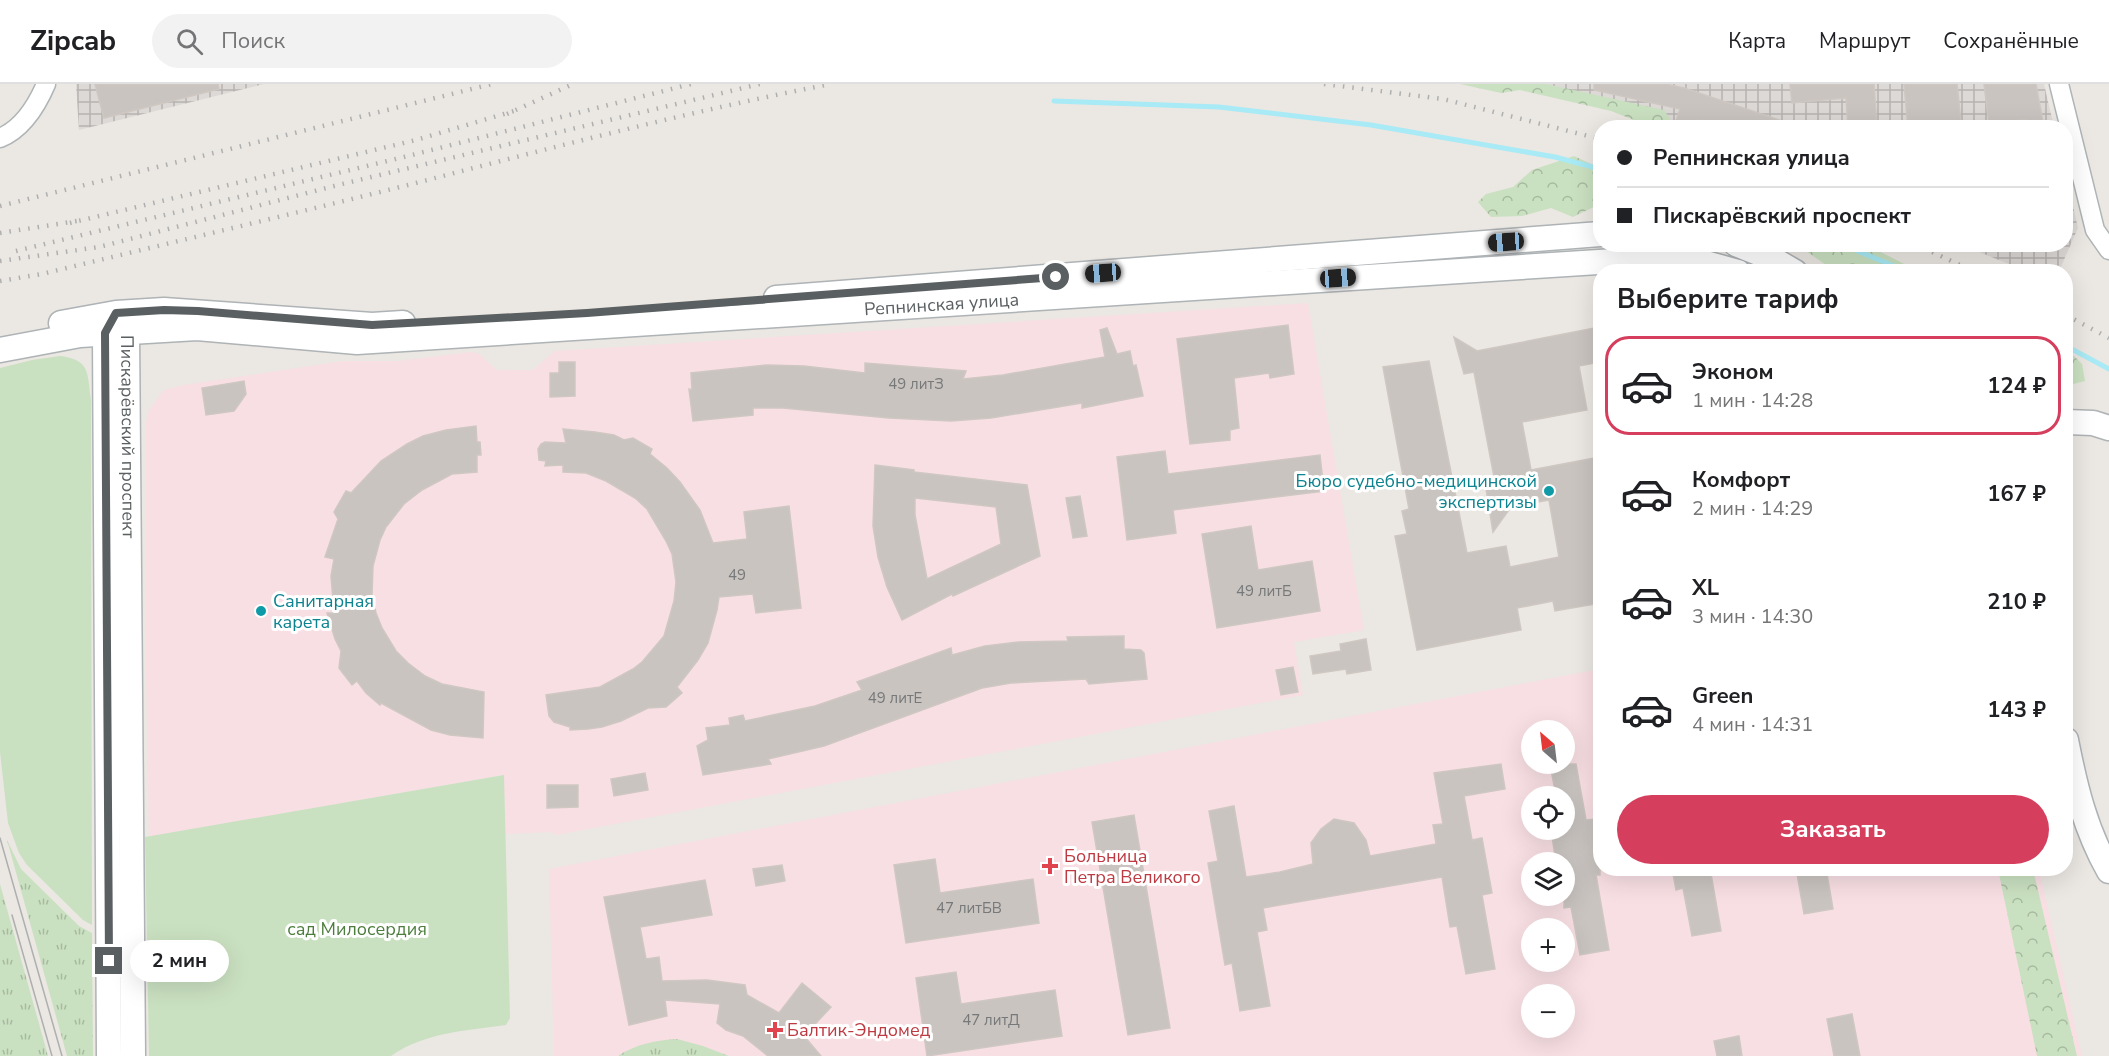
<!DOCTYPE html>
<html lang="ru">
<meta charset="utf-8">
<style>
:root{--surface:#fff;--page:#f2f2f2;--text:#202124;--muted:#757577;--line:#e0e0e0;--accent:#d53e5d}
body{margin:0;font-family:"Nunito Sans",sans-serif;background:var(--page);color:var(--text);height:100vh;display:flex;flex-direction:column;font-size:22px;white-space:nowrap}
*{box-sizing:border-box;margin:0}
p{font-size:20px;color:var(--muted)}
.icon{flex:none;width:33px;height:33px;fill:none;stroke:currentColor;stroke-width:2;stroke-linecap:round;stroke-linejoin:round}
.map{position:relative;flex:1;overflow:hidden}
.side{position:absolute;left:1593px;top:180px;width:480px;height:612px;display:flex;flex-direction:column;background:var(--surface);border-radius:24px;box-shadow:0 6px 24px #0002}
.side>*{flex:none}
.hud{position:absolute;left:1593px;top:36px;width:480px;height:132px;border-radius:24px;box-shadow:0 6px 24px #0002;display:grid;align-content:center;height:132px;padding:0 24px;background:var(--surface)}
.needle{width:39px;rotate:332deg}
.buttons{position:absolute;left:1521px;top:636px;display:grid;gap:12px}
.buttons a{display:grid;place-items:center;width:54px;height:54px;border-radius:50%;background:var(--surface);box-shadow:0 6px 24px #0002;font-size:30px}
.end{position:absolute;width:27px;height:27px;margin:-14px;border:8px solid #5a5f61;background:#fff;box-shadow:0 0 0 3px #fff}
.from{border-radius:50%}
.bubble{position:absolute;height:42px;border-radius:21px;background:var(--surface);box-shadow:0 6px 24px #0002;font-size:20px;font-weight:700;line-height:42px;text-align:center}
.car{position:absolute;width:18px;height:36px;margin:-18px -9px;border-radius:8px;box-shadow:0 0 4px 2px #0007;background:linear-gradient(#222 24%,#8ab4d8 0 40%,#222 0 76%,#8ab4d8 0 86%,#222 0)}
.hud b{display:flex;align-items:center;gap:21px;height:57px;font-size:22px}
.hud b+b{border-top:2px solid var(--line)}
.hud i{width:15px;height:15px;background:var(--text)}
ul{padding:0;list-style:none}
li{display:flex;align-items:center;gap:18px;height:99px;margin:0 12px 9px;padding:0 12px;border:3px solid transparent;border-radius:24px}
li div{flex:1}
li b{display:block;font-size:22px}
li em{font-style:normal;font-weight:700}
li.current{border-color:var(--accent)}
li>.icon{width:54px;height:54px;stroke-width:1.5}
h2{padding:0 24px;font-size:27px;line-height:72px}
.button{display:flex;gap:12px;margin-top:auto;padding:12px 24px}
.button a{flex:1;height:69px;border-radius:36px;background:var(--accent);color:#fff;font-size:24px;font-weight:700;line-height:69px;text-align:center}
header{display:flex;align-items:center;gap:36px;box-sizing:border-box;height:84px;padding:0 30px;background:var(--surface);border-bottom:2px solid var(--line)}
header strong{font-size:28px}
nav{display:flex;gap:33px;margin-inline-start:auto;font-size:21px}
.search{width:420px;height:54px;background:var(--page);display:flex;align-items:center;gap:15px;box-sizing:border-box;padding:0 21px;border-radius:33px;color:var(--muted);font-size:22px}
.map>svg:first-child{display:block}
</style>
<header>
<strong>Zipcab</strong>
<div class="search"><svg class="icon" aria-label="search" viewBox="0 0 24 24"><circle cx="10" cy="10" r="6"/><path d="M15 15l6 6"/></svg>Поиск</div>
<nav><a>Карта</a><a>Маршрут</a><a>Сохранённые</a></nav>
</header>
<div class="map">
<svg width="2109" height="972" viewBox="0 0 2109 972">
<defs>
<pattern id="industrial-grid" width="8" height="8" patternUnits="userSpaceOnUse" patternTransform="scale(1.5)"><rect width="8" height="8" fill="#ddd9d6"/><path d="M0 4h8M4 0v8" fill="none" stroke="#b6b3b1"/></pattern>
<pattern id="grass-tufts" width="24" height="20" patternUnits="userSpaceOnUse" patternTransform="scale(1.5)"><rect width="24" height="20" fill="#cae1c1"/><path d="M3 7l-1-3M5 7V3M7 7l1-3M15 17l-1-3M17 17v-4M19 17l1-3" fill="none" stroke="#a7baa0"/></pattern>
<pattern id="forest-crowns" width="20" height="18" patternUnits="userSpaceOnUse" patternTransform="scale(1.5)"><rect width="20" height="18" fill="#cae1c1"/><path d="M2 6a3 3 0 1 1 6 0M12 15a3 3 0 1 1 6 0" fill="none" stroke="#a7baa0"/></pattern>
</defs>
<rect width="100%" height="100%" fill="#ebe7e2"/>
<!-- industrial -->
<g fill="url(#industrial-grid)">
<path d="M76,0H264L79,46Z"/>
<path d="M1498,0H2044L2054,43H1688Z"/>
<path d="M2066,92L2078,144L2059,187H2026L1962,161L2066,160Z"/>
</g>
<!-- medical -->
<g fill="#f8dfe4" fill-rule="evenodd">
<path d="M1308,219L1364,546L1294,558L1303,611L556,751L551,748L506,750L503,691L149,753L145,530L146,337L149,326L164,306L184,301L343,277H397L471,268L479,270L497,286H533L555,267Z"/>
<path d="M1600,585V784L2039,785L2082,972H554L549,785ZM1532,646H1564V680H1532ZM1532,712H1564V746H1532ZM1532,778H1564V812H1532ZM1532,844H1564V878H1532ZM1532,910H1564V944H1532Z"/>
</g>
<!-- grass -->
<g fill="url(#grass-tufts)">
<path d="M7,756L21,785L79,842L92,849L93,972H67Z"/>
<path d="M0,800L48,972H0Z"/>
<path d="M677,955L703,962L729,972H618C636,960 656,956 677,955Z"/>
</g>
<!-- forest -->
<g fill="url(#forest-crowns)">
<path d="M1460,0H1546L1664,26L1670,35L1671,43H1652L1611,27L1520,6L1501,9Z"/>
<path d="M1574,72L1600,84V120L1573,133L1551,124L1522,132L1491,133L1478,118L1486,110L1513,103L1532,86Z"/>
<path d="M1797,161H1867L1918,187H1835Z"/>
<path d="M2066,264L2082,280L2085,297L2066,302Z"/>
<path d="M1998,785H2033L2077,972H2037Z"/>
</g>
<!-- green -->
<g fill="#cae1c1">
<path d="M60,272C91,276 87,289 91,316L92,841L83,836L27,781L19,769L8,739L0,668V284L32,276Z"/>
<path d="M504,691L510,934L506,941C466,947 425,948 391,972H149L145,753Z"/>
</g>
<g fill="none" stroke-linecap="round" stroke-linejoin="round">
<!-- stream -->
<g stroke="#a8eaf5" stroke-width="5">
<path d="M1054,17L1219,23L1371,41L1555,73L1600,85"/>
<path d="M1841,160L1908,188"/>
<path d="M2066,262L2109,285"/>
</g>
</g>
<!-- building -->
<g fill="#c9c4c0" stroke="#cfc7c1" stroke-width="1.5" fill-rule="evenodd">
<path d="M95,0H218L219,5L104,34Z"/>
<path d="M1594,0H1666L1684,4L1794,41L1793,44H1756L1741,38L1739,44H1727L1703,36L1701,44H1695L1676,37L1680,25L1594,6Z"/>
<path d="M1790,0H1874L1877,44H1848L1846,14L1792,19Z"/>
<path d="M1904,0H1957L1961,38H1956L1955,44H1908Z"/>
<path d="M1984,0H2036L2044,44H2029L2027,35L1989,40Z"/>
<path d="M1288,241L1294,290L1270,294L1269,289L1234,294L1239,344L1230,346V356L1190,360L1177,255Z"/>
<path d="M1600,243V278L1579,282L1587,326L1522,338L1531,386L1600,373V519L1555,527L1553,517L1517,524L1521,546L1417,566L1395,452L1407,450L1402,427L1409,425L1383,283L1429,277L1467,469L1506,462L1510,483L1559,473L1549,416L1511,423L1493,448L1486,405L1496,403L1474,288L1464,290L1454,253L1477,267Z"/>
<path d="M1107,244L1117,270L1130,267L1133,282L1136,281L1143,312L1082,324V319L991,334L951,337L889,334L783,324H753V331L693,337L689,305L692,306L691,289L766,281L804,282L865,289V279L966,287L963,295L1003,291L1105,273L1100,246Z"/>
<path d="M559,278H575V312L550,313V289H559Z"/>
<path d="M244,297L246,310L234,327L206,331L202,304Z"/>
<path d="M476,342L477,358H480L481,371H477V388L452,390L422,406L404,420L386,443L380,456L373,482L372,511L376,529L382,544L396,567L408,579L425,592L442,600L484,608L483,654L450,651L431,646L381,619L380,621L366,609L357,597L352,601L339,584L341,567L335,555L327,529H334L331,492L334,475L325,473L338,435L334,428L346,407L351,409L381,377L407,360L423,352L446,346Z"/>
<path d="M563,345L595,348L614,351L624,356L633,354L652,365L650,370L667,384L680,398L700,426L713,459L747,455L744,428L789,422L801,524L756,529L753,510L719,513L717,526L708,559L698,576L677,603L682,609L666,623L648,624L621,637L602,643L588,645L570,646V643L554,638L549,632L546,611L600,603L633,585L642,578L664,552L674,517L676,498L672,470L666,457L647,425L635,414L606,397L586,389L563,388V381L545,382L546,377L539,376L538,365L541,360L545,358L566,359Z"/>
<path d="M1165,367L1168,390L1320,371L1324,407L1173,426L1176,449L1127,456L1117,373Z"/>
<path d="M875,381L914,386V388L1027,401L1040,472L953,512L952,510L902,536L887,503L878,473L873,442ZM915,414L996,423L1001,460L927,495L915,431Z"/>
<path d="M1080,412L1087,452L1073,454L1066,414Z"/>
<path d="M1251,442L1258,486L1312,477L1320,527L1217,544L1202,450Z"/>
<path d="M1124,552V565L1141,566L1144,569L1147,595L1089,600L1086,595L1011,599L982,604L824,662L768,675L771,680L703,691L697,662L708,656L706,644L730,641L729,634L743,631L745,637L815,622L862,606L857,598L951,564L952,571L985,562L1018,558L1068,557L1067,553Z"/>
<path d="M1366,555L1371,586L1347,590L1346,585L1313,590L1310,572L1341,567L1340,560Z"/>
<path d="M1293,583L1298,608L1281,611L1276,586Z"/>
<path d="M1501,680L1505,705L1464,712L1472,756L1482,754L1492,809L1482,811L1495,885L1466,890L1457,842L1450,843L1442,793L1263,824L1267,846L1257,848L1270,922L1240,927L1232,879L1225,881L1208,779L1218,777L1209,727L1234,722L1246,793L1280,788L1313,780L1311,759L1321,745L1334,735L1354,739L1366,756L1370,772L1436,760L1433,741L1443,740L1434,689Z"/>
<path d="M1550,680H1576L1586,736L1596,735L1600,758V791H1596L1609,866L1580,871L1571,823L1564,824V778H1556L1551,746H1564V712H1556Z"/>
<path d="M645,689L648,706L614,712L611,695Z"/>
<path d="M547,701H578V723L547,724Z"/>
<path d="M1134,731L1170,944L1128,951L1092,738Z"/>
<path d="M935,775L940,809L1033,795L1039,839L906,859L894,781Z"/>
<path d="M782,781L785,797L756,802L753,785Z"/>
<path d="M1672,784H1710L1721,847L1692,852L1683,804L1676,806Z"/>
<path d="M1796,784H1826L1833,825L1804,830Z"/>
<path d="M705,796L712,831L640,843L646,875L659,873L662,897L707,896L745,901L747,911L779,929L802,899L831,923L804,952L821,972H768L743,952L726,946L717,939L720,920L665,916L667,932L629,941L604,813Z"/>
<path d="M956,888L961,920L1055,906L1062,952L927,972L916,894Z"/>
<path d="M1852,930L1860,972H1834L1827,935Z"/>
<path d="M1739,952L1742,972H1717L1714,957Z"/>
</g>
<g fill="none" stroke-linecap="round" stroke-linejoin="round">
<!-- street casing -->
<g stroke="#afb4b6" stroke-width="21">
<g id="street">
<path d="M2059,0L2095,146L2109,166"/>
<path d="M0,54C22,45 37,21 46,0"/>
</g>
</g>
<!-- secondary casing -->
<g stroke="#aeb3b6" stroke-width="27">
<g id="secondary">
<path d="M1736,160L1771,174L1795,188"/>
<path d="M776,214L1600,150"/>
<path id="s1" d="M119,235L127,248L133,972"/>
<path d="M61,239L116,229L164,226L372,241L403,239"/>
<path id="s2" d="M0,266L80,251L197,244L357,258L1630,176L1669,175L1702,178L1738,188"/>
<path d="M2066,338L2093,339L2109,344"/>
<path d="M2066,656C2075,702 2085,745 2109,787"/>
<path d="M109,972L105,249L112,235"/>
</g>
</g>
<!-- street -->
<use href="#street" stroke="#fff" stroke-width="18"/>
<!-- secondary -->
<use href="#secondary" stroke="#fff" stroke-width="24"/>
<!-- tram -->
<g stroke="#aeafaf" stroke-width="1.5">
<path d="M0,754L62,972"/>
<path d="M12,831L52,972"/>
</g>
<!-- rail -->
<g stroke="#aeafaf" stroke-width="4.5" stroke-dasharray="1.5 8" stroke-linecap="butt">
<path d="M1324,0L1443,15L1600,55"/>
<path d="M507,30L573,0"/>
<path d="M0,122L492,0"/>
<path d="M70,139L416,56L514,27"/>
<path d="M0,149L77,137"/>
<path d="M1915,160L1975,188"/>
<path d="M16,167L408,72L691,0"/>
<path d="M0,177L99,163L338,101L760,0"/>
<path d="M0,197L42,190C165,160 289,131 412,100C551,64 690,27 831,0"/>
<path d="M2066,231L2109,254"/>
</g>
</g>
<g fill="none" stroke-linecap="round" stroke-linejoin="round">
<!-- route -->
<path stroke="#5a5f61" stroke-width="8" d="M109,877L105,249L116,229L164,226L198,227L372,241L587,229L1056,193"/>
</g>
<!-- markers -->
<g fill="#0f9aa8" stroke="#fff" stroke-width="2">
<circle cx="1549" cy="407" r="6"/>
<circle cx="261" cy="527" r="6"/>
</g>
<g fill="#e0444e" stroke="#fff" stroke-width="2">
<path d="M1047 773h6v6h6v6h-6v6h-6v-6h-6v-6h6z"/>
<path d="M772 937h6v6h6v6h-6v6h-6v-6h-6v-6h6z"/>
</g>
<g text-anchor="middle" stroke-width="6" stroke-linejoin="round" paint-order="stroke">
<!-- number labels -->
<g font-size="15" fill="#767879">
<text x="916" y="305">49 литЗ</text>
<text x="737" y="496">49</text>
<text x="1264" y="512">49 литБ</text>
<text x="895" y="619">49 литЕ</text>
<text x="969" y="829">47 литБВ</text>
<text x="991" y="941">47 литД</text>
</g>
<!-- street labels -->
<g font-size="18" fill="#5a5f61" stroke="#fff">
<text dy="6" stroke="none"><textPath href="#s2" startOffset="945">Репнинская улица</textPath></text>
<text dy="6" stroke="none"><textPath href="#s1" startOffset="120">Пискарёвский проспект</textPath></text>
</g>
<!-- culture labels -->
<g font-size="18" fill="#0d838f" stroke="#fff" text-anchor="end">
<text x="1537" y="403">Бюро судебно-медицинской<tspan x="1537" dy="21">экспертизы</tspan></text>
<text x="273" y="523" text-anchor="start">Санитарная<tspan x="273" dy="21">карета</tspan></text>
</g>
<!-- health labels -->
<g font-size="18" fill="#be3a42" stroke="#fff" text-anchor="start">
<text x="1064" y="778">Больница<tspan x="1064" dy="21">Петра Великого</tspan></text>
<text x="787" y="952">Балтик-Эндомед</text>
</g>
<!-- park labels -->
<g font-size="18" fill="#4c7d3d" stroke="#fff">
<text x="357" y="851">сад Милосердия</text>
</g>
</g>
</svg>
<div class="buttons">
<a><svg class="needle" viewBox="-14 -14 28 28"><path d="M0-13l5 13h-10z" fill="#e53935"/><path d="M0 13l5-13h-10z" fill="#757577"/></svg></a>
<a><svg class="icon" aria-label="locate" viewBox="0 0 24 24"><circle cx="12" cy="12" r="6"/><path d="M12 2v4M12 18v4M2 12h4M18 12h4"/></svg></a>
<a><svg class="icon" aria-label="layers" viewBox="0 0 24 24"><path d="M12 4l9 5-9 5-9-5zM3 14l9 5 9-5"/></svg></a>
<a>+</a>
<a>−</a>
</div>
<i class="end from" style="left:1056px;top:193px"></i>
<i class="end" style="left:109px;top:877px"></i>
<div class="bubble" style="left:130px;top:856px;width:99px">2 мин</div>
<i class="car" style="left:1506px;top:158px;rotate:266deg"></i>
<i class="car" style="left:1103px;top:189px;rotate:266deg"></i>
<i class="car" style="left:1338px;top:194px;rotate:86deg"></i>
<div class="hud">
<b><i class="from"></i>Репнинская улица</b>
<b><i></i>Пискарёвский проспект</b>
</div>
<section class="side">
<h2>Выберите тариф</h2>
<ul>
<li class="current"><svg class="icon" aria-label="car" viewBox="0 0 24 24"><path d="M5 17H2v-5l4-1 3-4h7l3 4 3 1v5h-3M9 17h6M6 11h13"/><circle cx="7" cy="17" r="2"/><circle cx="17" cy="17" r="2"/></svg><div><b>Эконом</b><p>1 мин · 14:28</p></div><em>124 ₽</em></li>
<li><svg class="icon" aria-label="car" viewBox="0 0 24 24"><path d="M5 17H2v-5l4-1 3-4h7l3 4 3 1v5h-3M9 17h6M6 11h13"/><circle cx="7" cy="17" r="2"/><circle cx="17" cy="17" r="2"/></svg><div><b>Комфорт</b><p>2 мин · 14:29</p></div><em>167 ₽</em></li>
<li><svg class="icon" aria-label="car" viewBox="0 0 24 24"><path d="M5 17H2v-5l4-1 3-4h7l3 4 3 1v5h-3M9 17h6M6 11h13"/><circle cx="7" cy="17" r="2"/><circle cx="17" cy="17" r="2"/></svg><div><b>XL</b><p>3 мин · 14:30</p></div><em>210 ₽</em></li>
<li><svg class="icon" aria-label="car" viewBox="0 0 24 24"><path d="M5 17H2v-5l4-1 3-4h7l3 4 3 1v5h-3M9 17h6M6 11h13"/><circle cx="7" cy="17" r="2"/><circle cx="17" cy="17" r="2"/></svg><div><b>Green</b><p>4 мин · 14:31</p></div><em>143 ₽</em></li>
</ul>
<div class="button"><a>Заказать</a></div>
</section>
</div>
